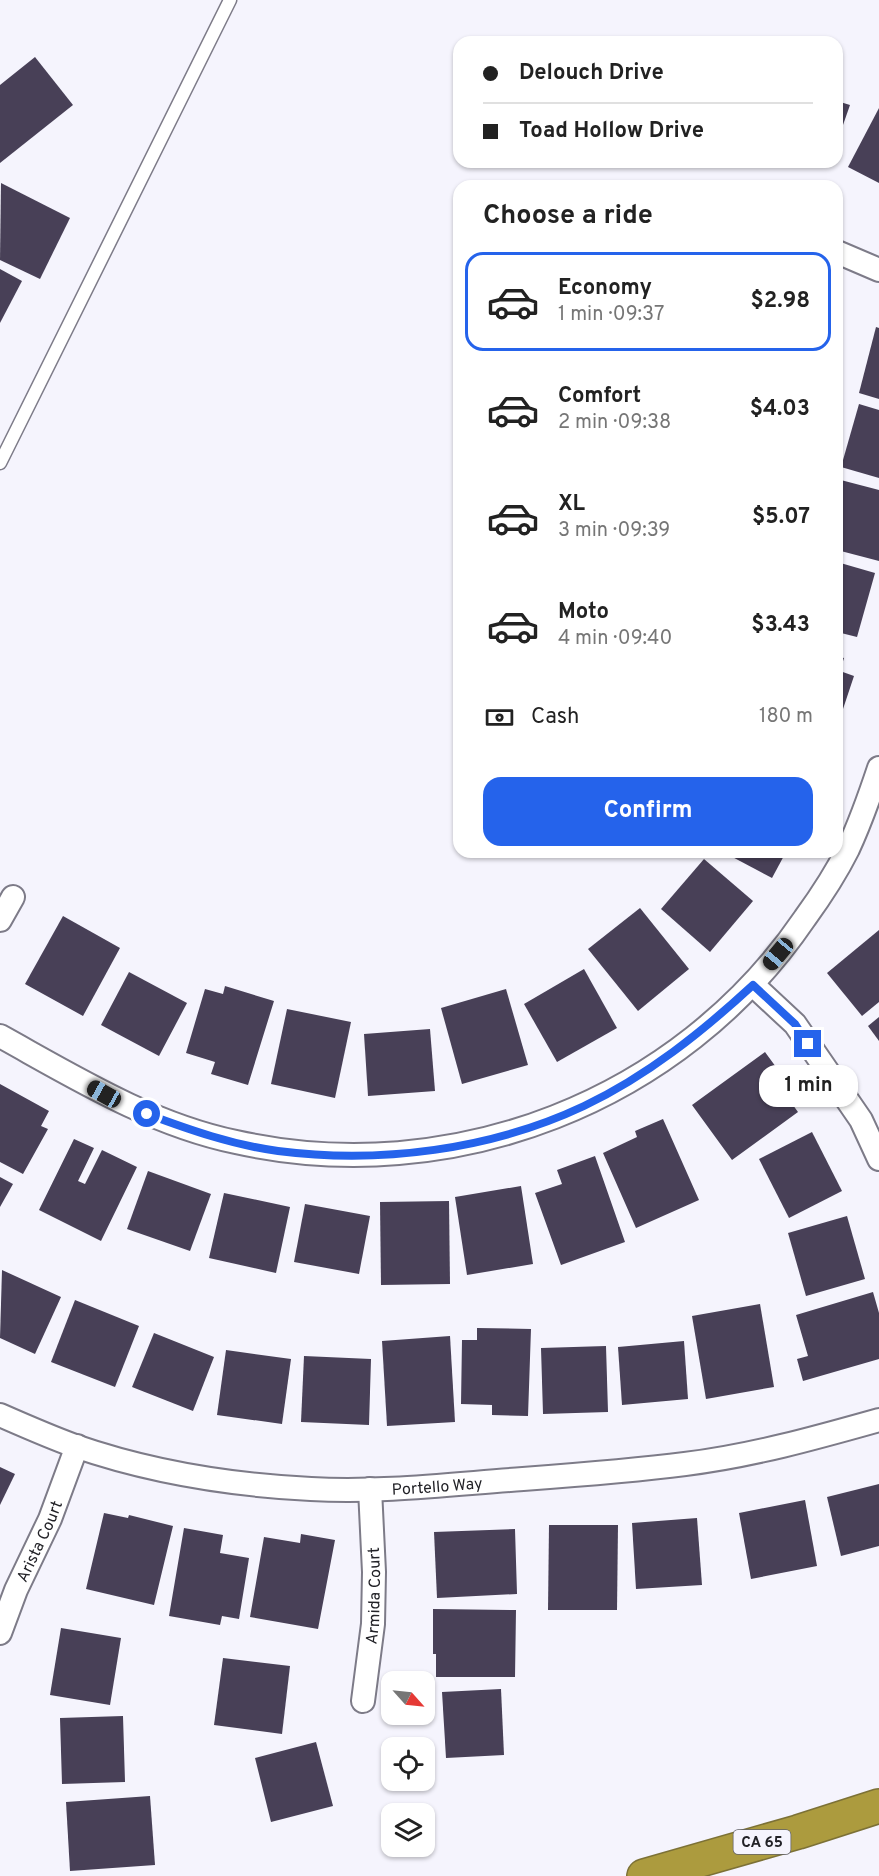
<!DOCTYPE html>
<meta charset="utf-8">
<style>
:root{--surface:#fff;--page:#f2f2f2;--text:#222;--muted:#767676;--line:#e0e0e0;--accent:#2563eb}
body{margin:0;font-family:Overpass,sans-serif;background:var(--page);color:var(--text);height:100vh;display:flex;flex-direction:column;font-size:22px;white-space:nowrap}
*{box-sizing:border-box;margin:0}
p{font-size:20px;color:var(--muted)}
.icon{flex:none;width:33px;height:33px;fill:none;stroke:currentColor;stroke-width:2;stroke-linecap:round;stroke-linejoin:round}
.map{position:relative;flex:1;overflow:hidden}
.side{position:absolute;left:453px;top:180px;width:390px;height:678px;display:flex;flex-direction:column;background:var(--surface);border-radius:18px;box-shadow:0 2px 4px #0004}
.side>*{flex:none}
.top-card{position:absolute;left:453px;top:36px;width:390px;height:132px;border-radius:18px;box-shadow:0 2px 4px #0004;display:grid;align-content:center;height:132px;padding:0 30px;background:var(--surface)}
.needle{width:39px;rotate:117deg}
.fabs{position:absolute;left:381px;top:1671px;display:grid;gap:12px}
.fabs a{display:grid;place-items:center;width:54px;height:54px;border-radius:12px;background:var(--surface);box-shadow:0 2px 4px #0004;font-size:30px}
.end{position:absolute;width:27px;height:27px;margin:-14px;border:8px solid #2563eb;background:#fff;box-shadow:0 0 0 3px #fff}
.from{border-radius:50%}
.bubble{position:absolute;height:42px;border-radius:18px;background:var(--surface);box-shadow:0 2px 4px #0004;font-size:20px;font-weight:700;line-height:42px;text-align:center}
.car{position:absolute;width:18px;height:36px;margin:-18px -9px;border-radius:8px;box-shadow:0 0 4px 2px #0007;background:linear-gradient(#222 24%,#8ab4d8 0 40%,#222 0 76%,#8ab4d8 0 86%,#222 0)}
.top-card b{display:flex;align-items:center;gap:21px;height:57px;font-size:22px}
.top-card b+b{border-top:2px solid var(--line)}
.top-card i{width:15px;height:15px;background:var(--text)}
ul{padding:0;list-style:none}
li{display:flex;align-items:center;gap:18px;height:99px;margin:0 12px 9px;padding:0 18px;border:3px solid transparent;border-radius:18px}
li div{flex:1}
li b{display:block;font-size:22px}
li em{font-style:normal;font-weight:700}
li.current{border-color:var(--accent)}
li>.icon{width:54px;height:54px;stroke-width:1.5}
h2{padding:0 30px;font-size:27px;line-height:72px}
.pay{display:flex;align-items:center;gap:15px;height:66px;padding:0 30px;font-size:22px}
.pay p{margin-inline-start:auto}
.button{display:flex;gap:12px;margin-top:auto;padding:12px 30px}
.button a{flex:1;height:69px;border-radius:18px;background:var(--accent);color:#fff;font-size:24px;font-weight:700;line-height:69px;text-align:center}
.map>svg:first-child{display:block}
</style>
<div class="map">
<svg width="879" height="1876" viewBox="0 0 879 1876">
<rect width="100%" height="100%" fill="#f5f4fd"/>
<!-- building -->
<g fill="#484057">
<path d="M35,57L73,105L0,163V85Z"/>
<path d="M837,101L850,105L837,142Z"/>
<path d="M879,108V183L848,167Z"/>
<path d="M1,183L70,218L40,279L0,260Z"/>
<path d="M0,269L22,281L0,323Z"/>
<path d="M876,327L879,328V399L859,393Z"/>
<path d="M859,404L879,410V478L841,467Z"/>
<path d="M837,479L879,490V561L837,550Z"/>
<path d="M837,562L875,573L857,637L837,632Z"/>
<path d="M837,656L844,658L840,671L854,676L841,715L837,714Z"/>
<path d="M723,852H786L772,878Z"/>
<path d="M704,859L753,901L710,952L661,909Z"/>
<path d="M640,908L689,969L638,1011L588,949Z"/>
<path d="M63,916L120,948L83,1016L25,984Z"/>
<path d="M879,930V1002L862,1016L827,973Z"/>
<path d="M584,969L617,1028L557,1062L524,1004Z"/>
<path d="M129,972L187,1003L159,1056L101,1025Z"/>
<path d="M225,986L274,1001L248,1085L211,1074L215,1062L186,1053L205,989L223,994Z"/>
<path d="M506,989L528,1065L462,1084L441,1008Z"/>
<path d="M287,1009L351,1022L335,1098L271,1084Z"/>
<path d="M879,1017V1041L868,1026Z"/>
<path d="M430,1029L435,1091L368,1096L364,1034Z"/>
<path d="M765,1052L784,1078L777,1083L798,1112L732,1160L692,1105Z"/>
<path d="M0,1084L49,1111L41,1126L48,1129L23,1174L0,1162Z"/>
<path d="M663,1119L699,1200L636,1228L603,1153L637,1137L635,1131Z"/>
<path d="M812,1132L842,1191L789,1218L759,1159Z"/>
<path d="M74,1139L94,1148L78,1181L85,1184L102,1150L137,1167L101,1241L39,1210Z"/>
<path d="M595,1156L625,1242L561,1265L535,1193L562,1184L557,1170Z"/>
<path d="M148,1171L211,1194L190,1251L127,1229Z"/>
<path d="M0,1177L13,1184L0,1207Z"/>
<path d="M521,1186L533,1264L467,1275L455,1197Z"/>
<path d="M224,1193L290,1207L276,1273L209,1258Z"/>
<path d="M449,1201L450,1284L381,1285L380,1202Z"/>
<path d="M305,1204L370,1216L359,1274L294,1262Z"/>
<path d="M847,1216L865,1279L806,1296L788,1233Z"/>
<path d="M2,1270L61,1297L35,1354L0,1338Z"/>
<path d="M873,1292L879,1313V1359L803,1381L797,1359L808,1356L796,1315Z"/>
<path d="M75,1300L139,1326L115,1387L51,1362Z"/>
<path d="M760,1304L774,1387L706,1399L692,1316Z"/>
<path d="M477,1328L531,1329L528,1416L492,1415V1405L461,1404L462,1340H477Z"/>
<path d="M154,1333L214,1357L193,1411L132,1387Z"/>
<path d="M450,1336L455,1422L387,1426L382,1341Z"/>
<path d="M684,1341L688,1399L622,1405L618,1347Z"/>
<path d="M606,1346L608,1412L543,1414L541,1348Z"/>
<path d="M226,1350L291,1359L282,1424L217,1415Z"/>
<path d="M304,1356L371,1359L369,1425L301,1422Z"/>
<path d="M0,1467L15,1474L0,1505Z"/>
<path d="M879,1484V1546L841,1556L827,1497Z"/>
<path d="M805,1500L817,1566L751,1579L739,1513Z"/>
<path d="M104,1513L128,1518L129,1515L173,1526L154,1605L86,1589Z"/>
<path d="M697,1518L702,1585L636,1589L632,1523Z"/>
<path d="M549,1525H618L617,1610H548Z"/>
<path d="M184,1528L223,1535L220,1553L249,1558L239,1619L222,1616L220,1625L169,1616Z"/>
<path d="M515,1529L517,1594L437,1598L434,1532Z"/>
<path d="M301,1534L335,1540L318,1629L250,1617L264,1537L300,1543Z"/>
<path d="M433,1609L516,1610L515,1677H436V1654H433Z"/>
<path d="M61,1628L121,1638L110,1705L50,1695Z"/>
<path d="M223,1658L290,1666L282,1734L214,1725Z"/>
<path d="M501,1689L504,1755L446,1758L442,1692Z"/>
<path d="M123,1716L125,1782L62,1784L60,1718Z"/>
<path d="M316,1742L333,1806L271,1822L255,1758Z"/>
<path d="M150,1796L155,1865L70,1871L66,1802Z"/>
</g>
<g fill="none" stroke-linecap="round" stroke-linejoin="round">
<!-- service casing -->
<g stroke="#7d7b88" stroke-width="15">
<path id="service" d="M0,463L230,0"/>
</g>
<!-- minor casing -->
<g stroke="#7d7b88" stroke-width="26">
<g id="minor">
<path d="M837,252L879,270"/>
<path d="M0,920L13,897"/>
<path d="M753,985L795,1024L861,1120L879,1159"/>
<path d="M0,1036C76,1078 150,1124 236,1142C452,1190 680,1102 805,918C821,896 836,873 848,849C860,823 870,795 879,768"/>
<path id="s1" d="M0,1415C25,1426 50,1437 75,1446C150,1472 232,1485 311,1489C381,1493 453,1484 523,1479C577,1475 631,1471 685,1464C751,1456 815,1438 879,1420"/>
<path id="s2" d="M0,1633L16,1590L50,1519L77,1446"/>
<path id="s3" d="M363,1701L373,1624L374,1572L370,1489"/>
</g>
</g>
<!-- motorway casing -->
<g stroke="#7c7136" stroke-width="36">
<path id="motorway" d="M644,1876L798,1832L879,1806"/>
</g>
<!-- service -->
<use href="#service" stroke="#fff" stroke-width="12"/>
<!-- minor -->
<use href="#minor" stroke="#fff" stroke-width="22"/>
<!-- motorway -->
<use href="#motorway" stroke="#ac9b3e" stroke-width="33"/>
</g>
<g fill="none" stroke-linecap="round" stroke-linejoin="round">
<!-- route -->
<path stroke="#2563eb" stroke-width="8" d="M147,1114C190,1130 233,1145 278,1151C380,1164 491,1150 584,1106C647,1076 702,1032 753,985L795,1024L808,1044"/>
</g>
<g text-anchor="middle" stroke-width="6" stroke-linejoin="round" paint-order="stroke">
<!-- shield labels -->
<rect fill="#f5f4fd" stroke="#616167" stroke-width="1.5" x="733.5" y="1830" width="57" height="24" rx="4.5"/>
<g font-size="15" font-weight="bold" fill="#222227">
<text x="762" y="1847">CA 65</text>
</g>
<!-- street labels -->
<g font-size="16" fill="#222227" stroke="#f5f4fd">
<text dy="6" stroke="none"><textPath href="#s1" startOffset="448">Portello Way</textPath></text>
<text dy="6" stroke="none"><textPath href="#s2" startOffset="100">Arista Court</textPath></text>
<text dy="6" stroke="none"><textPath href="#s3" startOffset="106">Armida Court</textPath></text>
</g>
</g>
</svg>
<div class="fabs">
<a><svg class="needle" viewBox="-14 -14 28 28"><path d="M0-13l5 13h-10z" fill="#e53935"/><path d="M0 13l5-13h-10z" fill="#767676"/></svg></a>
<a><svg class="icon" aria-label="locate" viewBox="0 0 24 24"><circle cx="12" cy="12" r="6"/><path d="M12 2v4M12 18v4M2 12h4M18 12h4"/></svg></a>
<a><svg class="icon" aria-label="layers" viewBox="0 0 24 24"><path d="M12 4l9 5-9 5-9-5zM3 14l9 5 9-5"/></svg></a>
</div>
<i class="end from" style="left:147px;top:1114px"></i>
<i class="end" style="left:808px;top:1044px"></i>
<div class="bubble" style="left:759px;top:1065px;width:99px">1 min</div>
<i class="car" style="left:778px;top:954px;rotate:220deg"></i>
<i class="car" style="left:104px;top:1094px;rotate:299deg"></i>
<div class="top-card">
<b><i class="from"></i>Delouch Drive</b>
<b><i></i>Toad Hollow Drive</b>
</div>
<section class="side">
<h2>Choose a ride</h2>
<ul>
<li class="current"><svg class="icon" aria-label="car" viewBox="0 0 24 24"><path d="M5 17H2v-5l4-1 3-4h7l3 4 3 1v5h-3M9 17h6M6 11h13"/><circle cx="7" cy="17" r="2"/><circle cx="17" cy="17" r="2"/></svg><div><b>Economy</b><p>1 min · 09:37</p></div><em>$2.98</em></li>
<li><svg class="icon" aria-label="car" viewBox="0 0 24 24"><path d="M5 17H2v-5l4-1 3-4h7l3 4 3 1v5h-3M9 17h6M6 11h13"/><circle cx="7" cy="17" r="2"/><circle cx="17" cy="17" r="2"/></svg><div><b>Comfort</b><p>2 min · 09:38</p></div><em>$4.03</em></li>
<li><svg class="icon" aria-label="car" viewBox="0 0 24 24"><path d="M5 17H2v-5l4-1 3-4h7l3 4 3 1v5h-3M9 17h6M6 11h13"/><circle cx="7" cy="17" r="2"/><circle cx="17" cy="17" r="2"/></svg><div><b>XL</b><p>3 min · 09:39</p></div><em>$5.07</em></li>
<li><svg class="icon" aria-label="car" viewBox="0 0 24 24"><path d="M5 17H2v-5l4-1 3-4h7l3 4 3 1v5h-3M9 17h6M6 11h13"/><circle cx="7" cy="17" r="2"/><circle cx="17" cy="17" r="2"/></svg><div><b>Moto</b><p>4 min · 09:40</p></div><em>$3.43</em></li>
</ul>
<div class="pay"><svg class="icon" aria-label="cash" viewBox="0 0 24 24"><path d="M3 7h18v10H3z"/><circle cx="12" cy="12" r="2"/></svg>Cash<p>180 m</p></div>
<div class="button"><a>Confirm</a></div>
</section>
</div>
